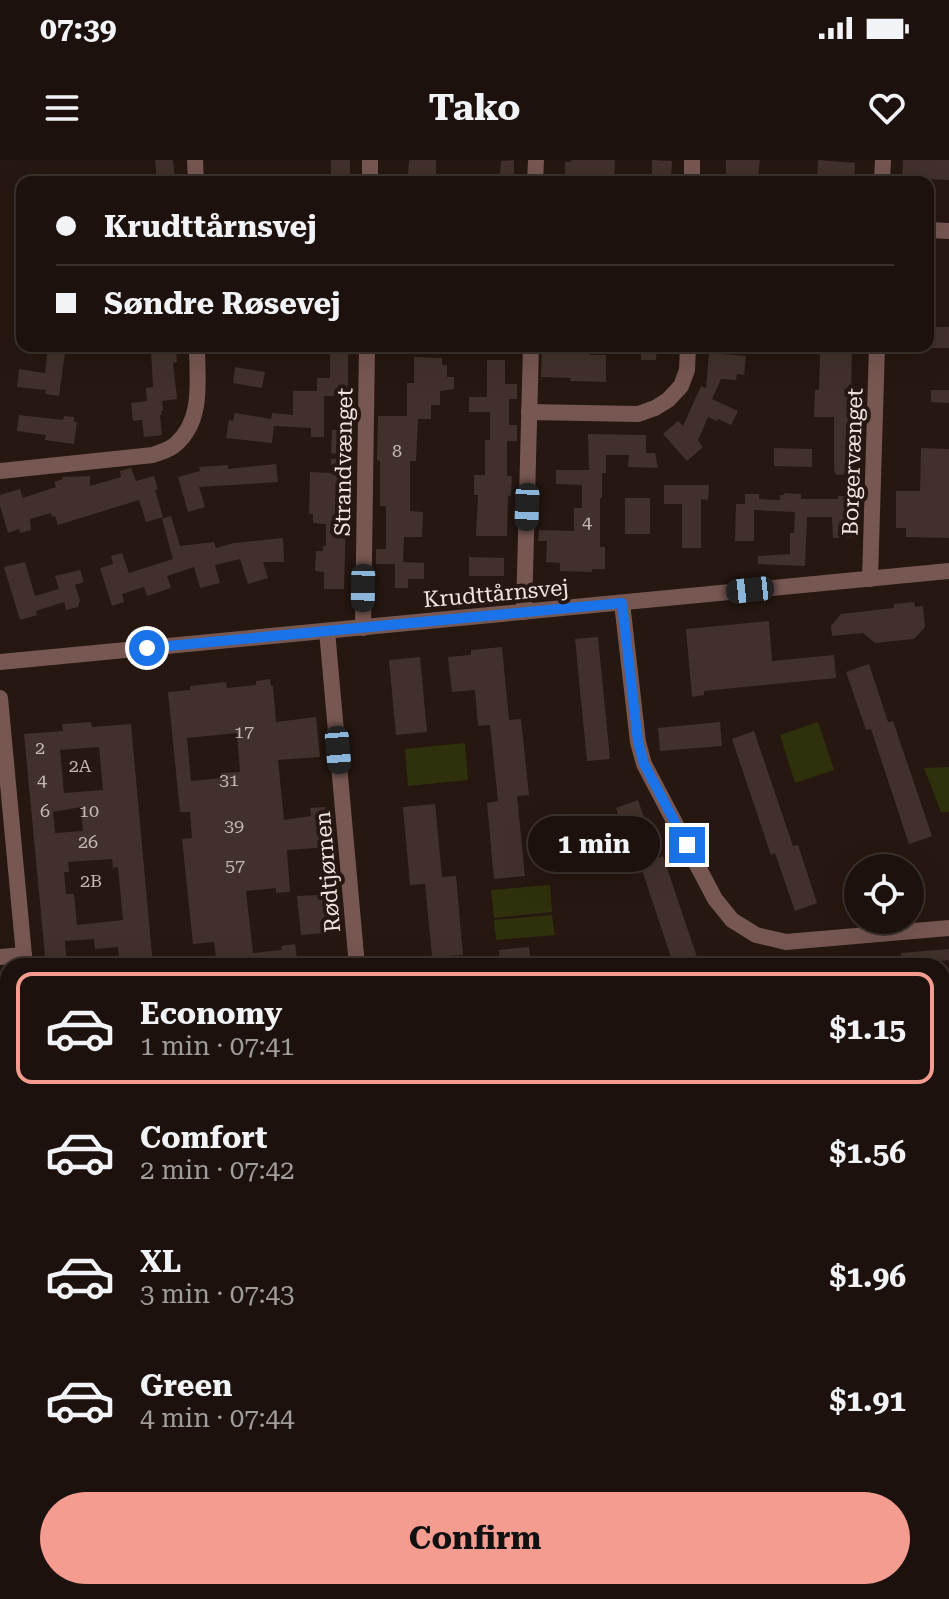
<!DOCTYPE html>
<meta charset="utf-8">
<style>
:root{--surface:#1c110c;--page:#251a15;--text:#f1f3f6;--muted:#a09d9d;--line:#3a312d;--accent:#f59c91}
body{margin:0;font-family:"Roboto Serif",serif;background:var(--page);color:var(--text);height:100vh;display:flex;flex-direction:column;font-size:30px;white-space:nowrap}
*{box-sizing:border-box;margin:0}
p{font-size:26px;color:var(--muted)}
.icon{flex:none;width:44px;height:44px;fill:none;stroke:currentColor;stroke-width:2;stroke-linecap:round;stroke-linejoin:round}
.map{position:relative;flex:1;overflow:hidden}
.sheet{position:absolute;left:0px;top:798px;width:950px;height:642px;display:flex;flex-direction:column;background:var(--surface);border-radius:24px 24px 0 0;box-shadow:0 8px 32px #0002,0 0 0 2px var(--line)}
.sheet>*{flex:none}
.hud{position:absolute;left:16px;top:16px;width:918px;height:176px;border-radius:16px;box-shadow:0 8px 32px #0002,0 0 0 2px var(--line);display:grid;align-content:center;height:176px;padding:0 40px;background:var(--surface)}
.fabs{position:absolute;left:844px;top:694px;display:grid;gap:16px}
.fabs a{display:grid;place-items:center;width:80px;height:80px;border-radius:50%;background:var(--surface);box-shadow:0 8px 32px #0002,0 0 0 2px var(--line);font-size:40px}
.end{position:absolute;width:36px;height:36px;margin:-18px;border:10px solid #1a73e8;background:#fff;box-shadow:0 0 0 4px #fff}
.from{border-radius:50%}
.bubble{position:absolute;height:56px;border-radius:28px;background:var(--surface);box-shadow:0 8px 32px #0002,0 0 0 2px var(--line);font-size:26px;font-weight:700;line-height:56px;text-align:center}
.car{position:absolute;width:24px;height:48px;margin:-24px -12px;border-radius:10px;box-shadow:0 0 6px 2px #0007;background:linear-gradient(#222 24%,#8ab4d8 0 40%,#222 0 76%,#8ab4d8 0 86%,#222 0)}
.hud b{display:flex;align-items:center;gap:28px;height:76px;font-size:30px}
.hud b+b{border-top:2px solid var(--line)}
.hud i{width:20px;height:20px;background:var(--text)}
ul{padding:14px 0 0;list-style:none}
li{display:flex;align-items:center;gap:24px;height:112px;margin:0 16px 12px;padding:0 24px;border:4px solid transparent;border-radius:16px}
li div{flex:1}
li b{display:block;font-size:30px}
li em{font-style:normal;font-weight:700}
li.active{border-color:var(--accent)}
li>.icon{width:72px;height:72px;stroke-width:1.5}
.cta{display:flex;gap:16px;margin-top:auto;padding:16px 40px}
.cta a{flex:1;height:92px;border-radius:48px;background:var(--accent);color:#111;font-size:32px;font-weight:700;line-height:92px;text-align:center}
.status{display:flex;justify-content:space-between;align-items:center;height:56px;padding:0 40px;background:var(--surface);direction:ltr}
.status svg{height:22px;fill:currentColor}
header{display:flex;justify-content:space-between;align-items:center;height:104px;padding:0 40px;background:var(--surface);font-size:36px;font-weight:700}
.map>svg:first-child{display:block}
</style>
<div class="status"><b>07:39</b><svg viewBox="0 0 49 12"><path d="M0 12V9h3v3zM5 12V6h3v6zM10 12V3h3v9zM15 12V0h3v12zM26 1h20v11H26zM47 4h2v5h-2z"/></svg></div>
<header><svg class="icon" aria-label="menu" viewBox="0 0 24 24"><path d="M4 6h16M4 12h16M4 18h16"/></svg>Tako<svg class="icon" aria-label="heart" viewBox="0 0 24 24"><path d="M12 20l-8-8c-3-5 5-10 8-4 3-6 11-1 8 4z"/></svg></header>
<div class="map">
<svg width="949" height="1439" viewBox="0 0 949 1439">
<rect width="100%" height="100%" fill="#261710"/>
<!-- green -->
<g fill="#2e310b">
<path d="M818,562L834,610L795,623L780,575Z"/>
<path d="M465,583L468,620L408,626L405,589Z"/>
<path d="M949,607V652H941L924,608Z"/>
<path d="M550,725L552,752L494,758L491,730Z"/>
<path d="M552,755L555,775L496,780L494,760Z"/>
<path d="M949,852V910L942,912V853Z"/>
<path d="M949,922V1265L942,1269V924Z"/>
<path d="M8,1251V1432H622L608,1439H0V1261Z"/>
<path d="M949,1344V1439H768L781,1432H942V1348Z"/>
</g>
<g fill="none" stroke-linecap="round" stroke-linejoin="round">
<!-- stream -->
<path stroke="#2c6f9c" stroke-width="4" d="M253,1432L254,1439"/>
</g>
<!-- building -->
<g fill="#42312a" fill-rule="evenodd">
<path d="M155,0H173L175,22H157Z"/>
<path d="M331,0H350V21L331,20Z"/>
<path d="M409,0H436V15L408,14Z"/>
<path d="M514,0V22H503V14H500L501,1Z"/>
<path d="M571,0H615L614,22H592V19L565,17V2H571Z"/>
<path d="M652,0L672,1L671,22H652Z"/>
<path d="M726,0H760L757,22H726Z"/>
<path d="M818,0L855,3L854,22H817Z"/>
<path d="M903,0H949V20L902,18Z"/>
<rect x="928" y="167" width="21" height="21"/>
<path d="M48,186H66L59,236L45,234L46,230L17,227L19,209L45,213Z"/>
<path d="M542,186H590V195H606V222L570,221L571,218L541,217Z"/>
<path d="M642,186H657L656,200H641Z"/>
<path d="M830,186H852L851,231H854L850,314L836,315L834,310V257H814L815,230H819L820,192H830Z"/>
<path d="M176,188L177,202L173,203L177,239L162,241L163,251H161L162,255H160L162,275L144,277L142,260L133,261L131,243L147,241L146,228L153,227L151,192Z"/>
<path d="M330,191L348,192V236H324V277H311V268L274,266L272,283L226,278L229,260L233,261L235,253L271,259L272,253L293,255V231H317V218H330Z"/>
<path d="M709,193L746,196L744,215L737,214L736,220L721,219L712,239L738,251L731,265L718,259L717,261L708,257L698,280L703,287L687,301L663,274L678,261L683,266L701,226L706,228Z"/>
<path d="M414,197L442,198V205H447V217H454V229L440,231V245H431V259H418L416,301H410V351L423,352L422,377H404L403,402L424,403V419H408V428H395V404H376V389H386V346H380V301L377,300L378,256H407V223H414Z"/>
<path d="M487,200H505V224H517V239H509V265H517V281H507V316H512L511,336H508L507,376H476L478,335H474V315H485V280H490V252H469V237H487Z"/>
<path d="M235,207L265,212L262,228L233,223Z"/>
<path d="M931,230H949V243L931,242Z"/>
<path d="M19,255L63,260L64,256L74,257V262H77L74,284L45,280L46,275L17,271Z"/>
<path d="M332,270H345V295L331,293Z"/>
<path d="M588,274L646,275V293H655L658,308L628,307L629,295H606V313H602V338H600V387H605V409H592V412L560,411V403L546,402L547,381H538L539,370L574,371V348H582V325L556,324V310H589Z"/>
<path d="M774,288L812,289V307L774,306Z"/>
<path d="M921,288L949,289V378L906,377V368H896V331H920Z"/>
<path d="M344,298L343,341H345L346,354L344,429H324V412L315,411L316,391H323V386H326V364L313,363V354H309L310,312L331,313V299Z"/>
<path d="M276,304L278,322L199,327L205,347L188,352L178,317L200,311L199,307L228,305V309Z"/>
<path d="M131,308L136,321L154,316L158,329L155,330L163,357L146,362L139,340L58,365L55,356L52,357L51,353L30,359L31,370L20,373L19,369L8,373L0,345V335L20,329L23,338L56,327L54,322L63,319L62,317L90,316V326L121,317L120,311Z"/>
<path d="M664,325H709L708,340L701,339V388H682V344H664Z"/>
<path d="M784,333L801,334V339H838V336H856V364H858V377L833,378L832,357H807L805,406L758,404V396L790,394V373H794L795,352L754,350V381H735L736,344H745V334H759V339L780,340V335H784Z"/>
<rect x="625" y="338" width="25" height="36"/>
<path d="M171,356L180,386L214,382L216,388L234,383L283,378L284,402H263L268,418L248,424L240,399L215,405L220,423L200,428L194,407L167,416L171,428L147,436L144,427L122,434L124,442L112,446L100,408L113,404L111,396L122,393L129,413L173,399L162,359Z"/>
<path d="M469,397L504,398V416H469Z"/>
<path d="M25,402L35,436L59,429L55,416L80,410L84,422L75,425L80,440L78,447L66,450L64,442L36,451L37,455L20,460L4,407Z"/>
<path d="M914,442L915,447L923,446L925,467L914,479L875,483L863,473L832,476L831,466L841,454L894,448V444Z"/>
<path d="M769,461L772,501L834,495L836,518L704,531V535L692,537L686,469Z"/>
<path d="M598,477L610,599L587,601L575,479Z"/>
<path d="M502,487L509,560L521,559L529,635L517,636L525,716L494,719L487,643L498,641L490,565L478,566L475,530L452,532L448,497L471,495V490Z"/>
<path d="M420,497L427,572L396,575L389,500Z"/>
<path d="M869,504L888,562L893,561L932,676L909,684L871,569L866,570L846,512Z"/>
<path d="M270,519L271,526H273L276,562L316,557L320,597L278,600L284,660L311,656L310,648L325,647L329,687L287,690L290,732L276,733V728L246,731L253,793L282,790L281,786L295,784L298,806H260L259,803L217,806L214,782L193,784L182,679L192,678L190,652H180L168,532L190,530V526L226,522L227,528L256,525V521ZM237,573L240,612L221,613V618L191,621L187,578Z"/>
<path d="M91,562L92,567L131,564L153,806H120L118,787L95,789L94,779L65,781L67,806H46L24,574L63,571L62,564ZM99,587L103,630L64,633L60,590ZM81,647L83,671L55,673L53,652ZM112,699L113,708L118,707L123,760L77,765L74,734H66L64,712H69L68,702Z"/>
<path d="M720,562L722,586L660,591L658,568Z"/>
<path d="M754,571L793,686L798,685L817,743L795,751L775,693L771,695L732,579Z"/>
<path d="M638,640L658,698L663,696L700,806H674L640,704L635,706L616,648Z"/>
<path d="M435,644L442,717L456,716L463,795L449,796L450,806H410V798L432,796L425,724L410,725L403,647Z"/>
<path d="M333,732L337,772L301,775L297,736L319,735V733Z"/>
<path d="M529,787L531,806H500L499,790Z"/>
<path d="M949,789V800L920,803L921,806H902L901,793Z"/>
</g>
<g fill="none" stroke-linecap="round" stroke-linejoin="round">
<!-- minor -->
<g stroke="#775752" stroke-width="16">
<path d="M195,0L196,22"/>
<path d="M370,22V0"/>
<path d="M535,22L536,0"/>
<path d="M692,22V0"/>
<path d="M882,22L883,0"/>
<path d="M928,70L949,71"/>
<path d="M529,252L638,254L655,248L668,240L681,226L687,210L688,186"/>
<path d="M0,311L153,295C160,292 170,290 176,284C204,259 197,220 197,186"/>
<path d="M870,419L877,186"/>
<path d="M622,443L638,582L644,604L715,739L732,760L756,775L786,782L949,768"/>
<path d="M524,452L531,186"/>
<path d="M363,468L367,186"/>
<path d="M327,471L357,806"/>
<path d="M0,502L949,411"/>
<path d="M0,538L25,806"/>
<path d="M0,797L24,795"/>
<path d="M0,975H8"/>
<path d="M0,1151L8,1150"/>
<path d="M942,1288L949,1284"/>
<path d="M648,1439L663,1432"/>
</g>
</g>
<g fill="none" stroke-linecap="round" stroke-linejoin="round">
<!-- route -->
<path stroke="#1a73e8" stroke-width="10" d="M147,488L622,443L638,582L644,604L687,685"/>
</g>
<g text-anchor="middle" stroke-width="8" stroke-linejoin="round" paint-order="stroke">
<!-- number labels -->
<g font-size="18" fill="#c5b8b3">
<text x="397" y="297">8</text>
<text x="587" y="368">4</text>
<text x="244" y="578">17</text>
<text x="40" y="594">2</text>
<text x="80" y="612">2A</text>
<text x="42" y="626">4</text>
<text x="229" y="626">31</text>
<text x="45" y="657">6</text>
<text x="89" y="657">10</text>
<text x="234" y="672">39</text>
<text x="88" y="688">26</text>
<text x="235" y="712">57</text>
<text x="91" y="727">2B</text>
</g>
<!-- street labels -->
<g font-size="22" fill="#f1e5e1" stroke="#261710">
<text transform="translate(343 302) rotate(-89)" y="8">Strandvænget</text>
<text transform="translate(852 302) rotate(-88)" y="8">Borgervænget</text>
<text transform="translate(496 433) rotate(-5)" y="8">Krudttårnsvej</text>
<text transform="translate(327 712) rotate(-95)" y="8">Rødtjørnen</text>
</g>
</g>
</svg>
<div class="fabs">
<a><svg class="icon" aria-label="locate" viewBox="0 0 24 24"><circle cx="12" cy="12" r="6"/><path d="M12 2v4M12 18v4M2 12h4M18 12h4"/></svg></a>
</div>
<i class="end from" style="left:147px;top:488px"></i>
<i class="end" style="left:687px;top:685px"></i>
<div class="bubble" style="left:528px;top:656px;width:132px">1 min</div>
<i class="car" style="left:527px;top:347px;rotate:182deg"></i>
<i class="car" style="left:363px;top:428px;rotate:181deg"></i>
<i class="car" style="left:750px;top:430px;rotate:264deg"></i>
<i class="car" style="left:338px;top:590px;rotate:175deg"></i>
<div class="hud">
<b><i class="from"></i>Krudttårnsvej</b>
<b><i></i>Søndre Røsevej</b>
</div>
<section class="sheet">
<ul>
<li class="active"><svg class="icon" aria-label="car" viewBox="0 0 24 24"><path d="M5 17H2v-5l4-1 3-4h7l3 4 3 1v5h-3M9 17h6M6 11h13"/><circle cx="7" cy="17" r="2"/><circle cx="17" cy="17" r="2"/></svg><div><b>Economy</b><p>1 min · 07:41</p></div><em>$1.15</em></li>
<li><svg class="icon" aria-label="car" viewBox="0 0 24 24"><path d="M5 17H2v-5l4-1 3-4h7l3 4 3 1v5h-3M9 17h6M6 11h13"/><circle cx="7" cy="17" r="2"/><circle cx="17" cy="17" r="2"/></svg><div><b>Comfort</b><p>2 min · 07:42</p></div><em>$1.56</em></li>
<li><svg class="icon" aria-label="car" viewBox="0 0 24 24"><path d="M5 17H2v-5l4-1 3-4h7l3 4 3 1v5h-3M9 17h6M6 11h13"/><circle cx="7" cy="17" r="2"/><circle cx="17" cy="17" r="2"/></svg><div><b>XL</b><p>3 min · 07:43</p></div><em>$1.96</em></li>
<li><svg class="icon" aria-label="car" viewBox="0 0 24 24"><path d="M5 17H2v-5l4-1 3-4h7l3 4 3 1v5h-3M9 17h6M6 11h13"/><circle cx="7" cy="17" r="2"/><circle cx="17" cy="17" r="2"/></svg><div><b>Green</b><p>4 min · 07:44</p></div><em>$1.91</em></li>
</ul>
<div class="cta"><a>Confirm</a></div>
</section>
</div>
